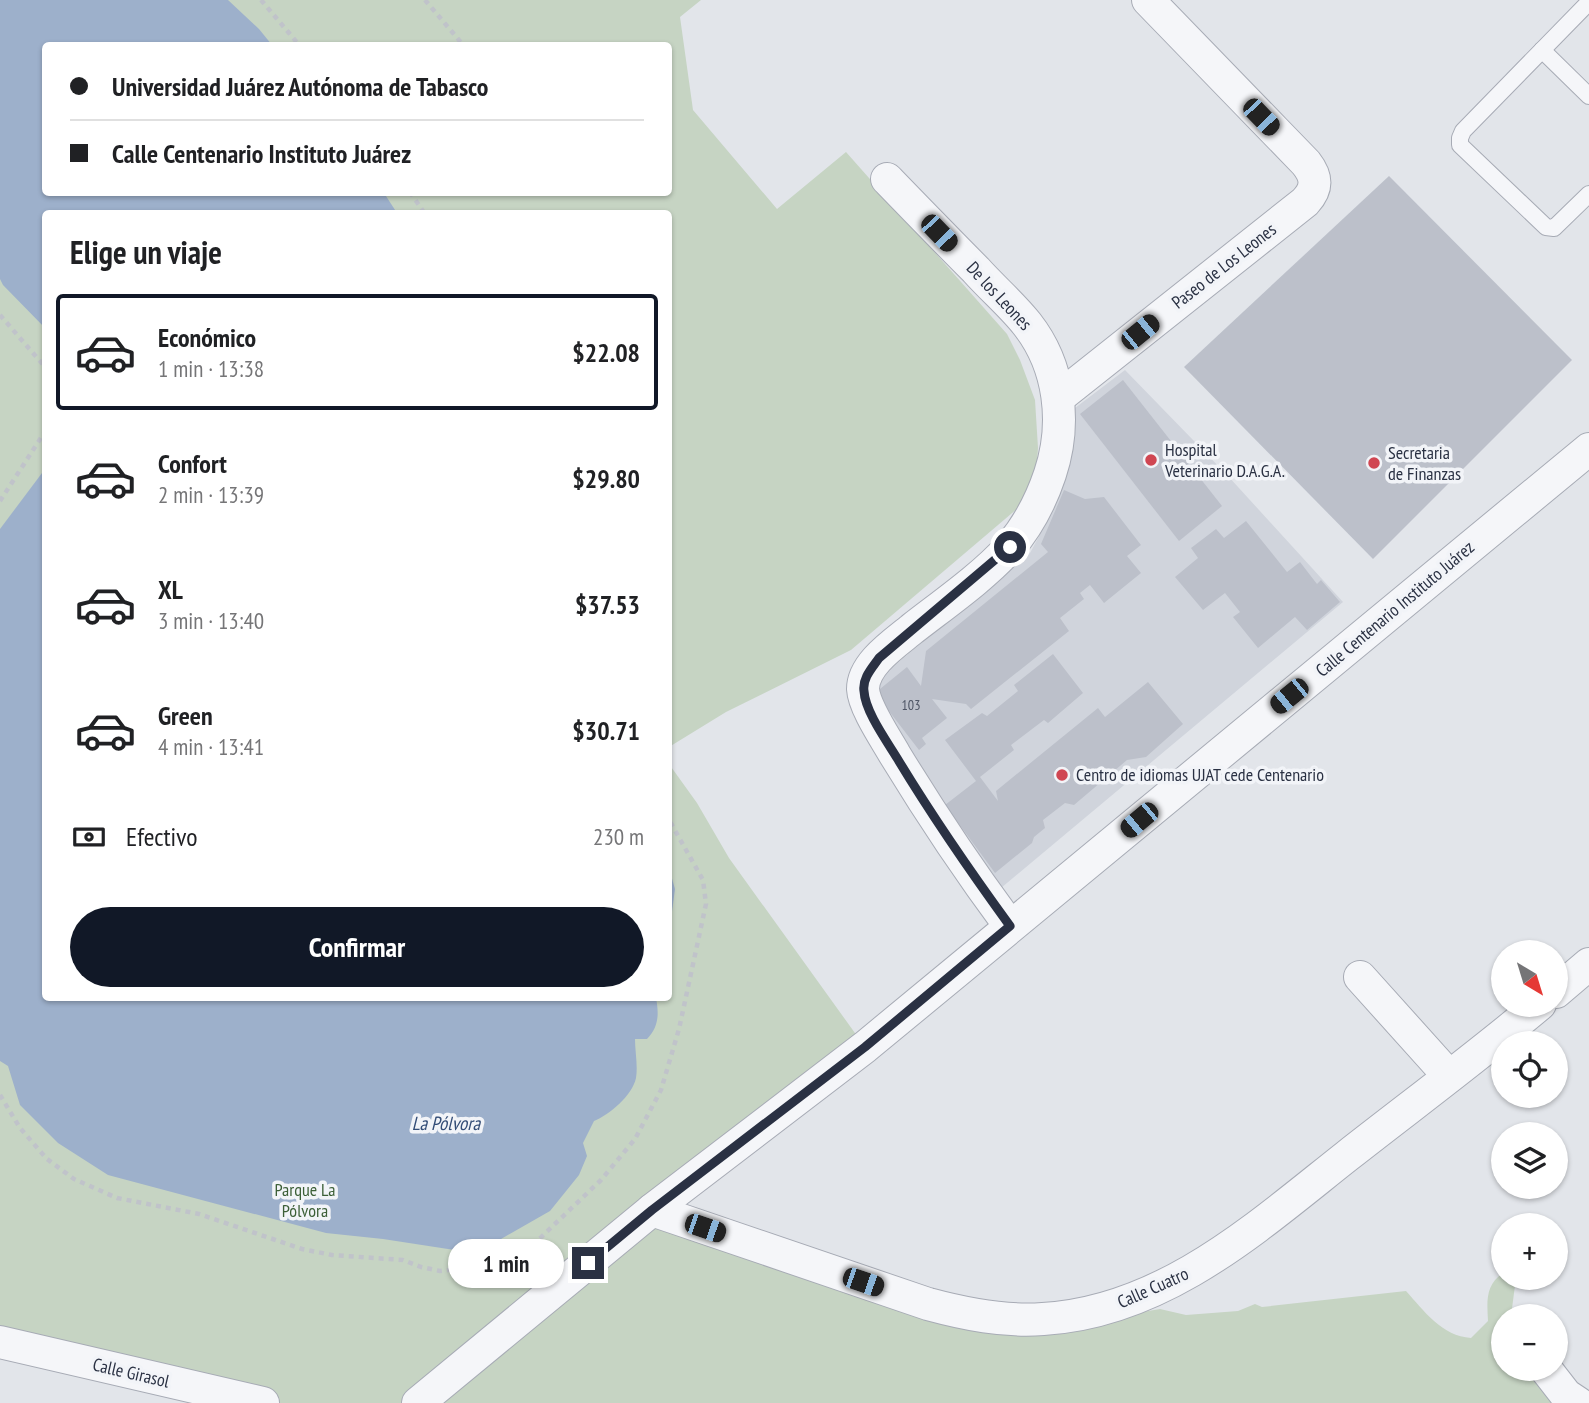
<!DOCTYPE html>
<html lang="es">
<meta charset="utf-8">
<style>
:root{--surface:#fff;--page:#f2f2f2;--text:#202124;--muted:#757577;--line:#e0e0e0;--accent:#111827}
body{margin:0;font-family:"PT Sans Narrow",sans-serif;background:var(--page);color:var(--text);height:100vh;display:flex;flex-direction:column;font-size:26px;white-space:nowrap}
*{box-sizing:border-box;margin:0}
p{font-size:23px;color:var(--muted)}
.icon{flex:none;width:38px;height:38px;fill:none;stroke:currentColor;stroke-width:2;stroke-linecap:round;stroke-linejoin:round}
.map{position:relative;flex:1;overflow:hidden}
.sheet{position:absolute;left:42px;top:210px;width:630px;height:791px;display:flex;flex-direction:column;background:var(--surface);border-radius:7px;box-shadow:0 2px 5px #0004}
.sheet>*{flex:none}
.guide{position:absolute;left:42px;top:42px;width:630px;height:154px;border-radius:7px;box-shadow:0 2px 5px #0004;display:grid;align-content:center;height:154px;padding:0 28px;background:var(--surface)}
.needle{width:46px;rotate:142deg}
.controls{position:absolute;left:1491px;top:940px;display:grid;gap:14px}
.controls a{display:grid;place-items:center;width:77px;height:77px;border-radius:50%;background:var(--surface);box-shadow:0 2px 5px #0004;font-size:35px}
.end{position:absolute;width:32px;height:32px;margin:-16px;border:9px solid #2a3143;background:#fff;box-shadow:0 0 0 4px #fff}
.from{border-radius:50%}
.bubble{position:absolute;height:49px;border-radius:24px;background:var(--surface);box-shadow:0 2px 5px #0004;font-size:23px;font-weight:700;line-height:49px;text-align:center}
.car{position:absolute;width:21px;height:42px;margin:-21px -10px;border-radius:9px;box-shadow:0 0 5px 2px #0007;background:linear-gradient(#222 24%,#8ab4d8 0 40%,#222 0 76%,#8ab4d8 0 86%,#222 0)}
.guide b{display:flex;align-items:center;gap:24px;height:66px;font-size:26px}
.guide b+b{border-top:2px solid var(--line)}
.guide i{width:18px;height:18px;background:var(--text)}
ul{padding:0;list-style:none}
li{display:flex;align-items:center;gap:21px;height:116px;margin:0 14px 10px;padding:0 14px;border:4px solid transparent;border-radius:7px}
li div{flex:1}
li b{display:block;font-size:26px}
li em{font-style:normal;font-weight:700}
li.selected{border-color:var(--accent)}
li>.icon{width:63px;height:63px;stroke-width:1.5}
h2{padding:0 28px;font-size:32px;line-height:84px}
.pay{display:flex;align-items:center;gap:18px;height:77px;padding:0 28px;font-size:26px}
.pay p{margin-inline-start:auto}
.primary-button{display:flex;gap:14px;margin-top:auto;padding:14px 28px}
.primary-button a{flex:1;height:80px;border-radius:42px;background:var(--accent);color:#fff;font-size:28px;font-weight:700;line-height:80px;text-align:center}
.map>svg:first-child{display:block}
</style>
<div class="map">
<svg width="1589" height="1403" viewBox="0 0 1589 1403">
<rect width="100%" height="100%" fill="#e2e5ea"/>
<!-- built -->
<path fill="#d0d4dc" d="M1125,370L1228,476L1343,602L1001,888L956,827L883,712L876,685L884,674L1030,553L1044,527L1063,478L1075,408Z"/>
<!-- green -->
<g fill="#c6d4c3" fill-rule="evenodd">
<path d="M0,0H701L680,17L693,110L777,209L846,152L1007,334L1020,360L1035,400L1038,448L1036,475L1024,503L851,650L726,712L669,747L668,214H46V998H668L669,764L697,803L729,858L865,1047L418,1403H263L0,1342ZM46,46H668V192H46Z"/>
<path d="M659,1217L862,1292L1113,1317L1160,1309L1186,1315L1238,1311L1255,1304L1262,1307L1406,1291C1424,1311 1442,1336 1471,1338L1488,1321C1487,1302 1485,1285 1503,1273V1278H1516L1511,1316H1503V1368L1541,1369L1571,1403H435Z"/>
</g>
<!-- water -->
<g fill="#9db0cb">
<path d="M0,0H228L259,29L272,45L46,46V192L384,193L397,213L46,214L45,328L3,285L0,279Z"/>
<path d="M45,469L46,998H656C659,1013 659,1027 647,1039H635C635,1051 638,1066 636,1078C632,1096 609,1115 594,1121L583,1143L587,1156L579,1175L550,1211L501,1239L461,1251L383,1239L326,1233L108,1175L58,1143L20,1105L8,1066L0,1061V529Z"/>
<path d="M669,868L675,889L669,934Z"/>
</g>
<!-- building -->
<g fill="#bcc0ca">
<path d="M1389,176L1572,360L1373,559L1184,367Z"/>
<path d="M1123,380L1222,506L1179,541L1080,414Z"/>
<path d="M1064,490L1085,499L1104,497L1141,545L1127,556L1141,573L1104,603L1090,585L1080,593L1084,599L1060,618L1069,631L971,709L966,704L932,699L947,718L922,738L926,744L919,750L875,693L907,667L921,686L926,651L1048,552L1041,544Z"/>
<path d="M1246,521L1287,572L1300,562L1317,584L1321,580L1340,602L1307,630L1295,617L1258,648L1233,617L1240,612L1225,593L1203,610L1175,577L1198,558L1191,548L1216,529L1224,538Z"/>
<path d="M1053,654L1083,693L1048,723L1044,720L1011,745L1014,750L980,777L998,801L996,791L1098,708L1105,717L1148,682L1183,724L1146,757L1127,760L1074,805L1065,803L1043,820L1045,828L1034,837L1032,843L995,873L945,805L976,781L945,740L982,713L987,716L1018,691L1014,685Z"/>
</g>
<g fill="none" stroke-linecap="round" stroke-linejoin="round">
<!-- lane casing -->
<g stroke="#a7abb5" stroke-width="18">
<g id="lane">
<path d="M1589,2L1463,131L1460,138V145L1546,227L1554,228L1589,194"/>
<path d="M1542,50L1589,96"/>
</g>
</g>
<!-- street casing -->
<g stroke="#a7abb5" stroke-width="34">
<g id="street">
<path d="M887,179C917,210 946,240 976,270C992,288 1012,305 1027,324C1060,366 1067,423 1050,474C1041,501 1028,526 1009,548C983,577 944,604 912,629C895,643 863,664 863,689C864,707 886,739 895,755C931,814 969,871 1010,926"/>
<path d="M1058,398L1305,202C1318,188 1317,177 1306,163L1148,0"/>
<path d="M1360,977L1449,1076"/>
<path d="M1556,992L1589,964"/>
<path d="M652,1210L928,1304C965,1314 1004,1322 1043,1319C1164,1312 1257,1227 1347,1156C1412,1105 1477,1057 1540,1004"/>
<path d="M0,1342L263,1403"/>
<path d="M1545,1368L1566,1395L1578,1403"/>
<path d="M418,1403L652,1210L865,1047L1589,449"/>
</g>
</g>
<!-- path -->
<g stroke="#c0c3ca" stroke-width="4.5" stroke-dasharray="5 5" stroke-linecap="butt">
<path d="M261,0L300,46"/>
<path d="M425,0L464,46"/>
<path d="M410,192L425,214"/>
<path d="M0,315L46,368"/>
<path d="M0,501L46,430"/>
<path d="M0,1095L20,1128L47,1159L74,1179L117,1198L199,1214L302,1249L332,1255L403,1260L421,1267L440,1271L474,1267L503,1259L536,1242L601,1180L635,1139L661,1090L679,1029L706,904L703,880L668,818"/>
</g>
<!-- lane -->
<use href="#lane" stroke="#f5f6f9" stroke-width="16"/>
<!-- street -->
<use href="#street" stroke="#f5f6f9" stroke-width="32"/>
</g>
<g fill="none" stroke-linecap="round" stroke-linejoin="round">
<!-- route -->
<path stroke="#2a3143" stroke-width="9" d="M588,1263L652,1210L865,1047L1010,926C970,871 932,816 897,758C886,740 865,711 864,691C862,678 873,667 879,658L1010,547"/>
</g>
<!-- markers -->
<g fill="#d04652" stroke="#f2f4f8" stroke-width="2.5">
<circle cx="1151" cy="460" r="7"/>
<circle cx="1374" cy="463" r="7"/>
<circle cx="1062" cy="775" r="7"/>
</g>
<g text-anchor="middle" stroke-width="7" stroke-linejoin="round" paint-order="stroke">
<!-- number labels -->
<g font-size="14" fill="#4e5565">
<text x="911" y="710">103</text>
</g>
<!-- street labels -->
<g font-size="18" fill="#2a3143" stroke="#f2f4f8">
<text transform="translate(1224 266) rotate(-38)" y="6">Paseo de Los Leones</text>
<text transform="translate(999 296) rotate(47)" y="6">De los Leones</text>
<text transform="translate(1395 609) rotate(-40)" y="6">Calle Centenario Instituto Juárez</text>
<text transform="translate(1153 1288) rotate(-24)" y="6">Calle Cuatro</text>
<text transform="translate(131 1373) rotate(13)" y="6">Calle Girasol</text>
</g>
<!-- poi labels -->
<g font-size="18" fill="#2a3143" stroke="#f2f4f8" text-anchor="start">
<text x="1165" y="456">Hospital<tspan x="1165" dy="21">Veterinario D.A.G.A.</tspan></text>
<text x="1388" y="459">Secretaria<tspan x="1388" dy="21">de Finanzas</tspan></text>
<text x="1076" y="781">Centro de idiomas UJAT cede Centenario</text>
</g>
<!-- park labels -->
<g font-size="18" fill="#3c5f37" stroke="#f2f4f8">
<text x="305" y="1196">Parque La<tspan x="305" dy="21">Pólvora</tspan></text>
</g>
<!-- water labels -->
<g font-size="19" font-style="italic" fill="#334d77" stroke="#f2f4f8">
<text x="446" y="1130">La Pólvora</text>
</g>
</g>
</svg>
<div class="controls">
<a><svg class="needle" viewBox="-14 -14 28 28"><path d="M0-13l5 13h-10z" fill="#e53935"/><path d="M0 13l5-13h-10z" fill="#757577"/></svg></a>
<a><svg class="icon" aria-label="locate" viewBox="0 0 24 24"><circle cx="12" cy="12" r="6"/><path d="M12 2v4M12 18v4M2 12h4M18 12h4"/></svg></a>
<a><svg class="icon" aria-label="layers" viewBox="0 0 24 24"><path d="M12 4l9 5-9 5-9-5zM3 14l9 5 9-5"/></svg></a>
<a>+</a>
<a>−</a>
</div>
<i class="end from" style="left:1010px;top:547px"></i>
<i class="end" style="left:588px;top:1263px"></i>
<div class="bubble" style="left:448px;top:1239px;width:116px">1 min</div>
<i class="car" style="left:1261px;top:117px;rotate:136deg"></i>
<i class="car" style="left:939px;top:233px;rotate:136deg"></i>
<i class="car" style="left:1140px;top:332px;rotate:51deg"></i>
<i class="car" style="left:1289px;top:696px;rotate:231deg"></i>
<i class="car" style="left:1139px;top:820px;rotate:230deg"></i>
<i class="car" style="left:705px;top:1228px;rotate:109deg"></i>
<i class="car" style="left:863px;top:1282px;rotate:109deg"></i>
<div class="guide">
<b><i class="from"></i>Universidad Juárez Autónoma de Tabasco</b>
<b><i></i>Calle Centenario Instituto Juárez</b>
</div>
<section class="sheet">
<h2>Elige un viaje</h2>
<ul>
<li class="selected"><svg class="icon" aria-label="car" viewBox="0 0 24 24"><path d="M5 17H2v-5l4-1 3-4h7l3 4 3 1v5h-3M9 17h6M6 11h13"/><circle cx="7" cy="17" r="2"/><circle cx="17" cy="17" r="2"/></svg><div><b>Económico</b><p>1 min · 13:38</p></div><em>$22.08</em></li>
<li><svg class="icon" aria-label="car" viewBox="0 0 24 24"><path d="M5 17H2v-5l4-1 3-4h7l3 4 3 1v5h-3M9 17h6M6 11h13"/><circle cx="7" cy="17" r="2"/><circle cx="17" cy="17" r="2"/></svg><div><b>Confort</b><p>2 min · 13:39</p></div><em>$29.80</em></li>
<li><svg class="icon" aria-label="car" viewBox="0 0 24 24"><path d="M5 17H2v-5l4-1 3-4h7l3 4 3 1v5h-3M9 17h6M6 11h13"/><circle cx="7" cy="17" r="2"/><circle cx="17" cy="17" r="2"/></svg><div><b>XL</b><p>3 min · 13:40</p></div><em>$37.53</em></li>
<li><svg class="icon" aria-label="car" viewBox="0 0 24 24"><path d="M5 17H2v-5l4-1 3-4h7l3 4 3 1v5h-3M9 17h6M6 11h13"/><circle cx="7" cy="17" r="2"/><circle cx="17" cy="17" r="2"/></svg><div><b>Green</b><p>4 min · 13:41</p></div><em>$30.71</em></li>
</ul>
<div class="pay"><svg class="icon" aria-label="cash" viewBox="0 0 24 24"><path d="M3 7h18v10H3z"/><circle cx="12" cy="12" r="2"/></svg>Efectivo<p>230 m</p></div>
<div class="primary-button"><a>Confirmar</a></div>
</section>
</div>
